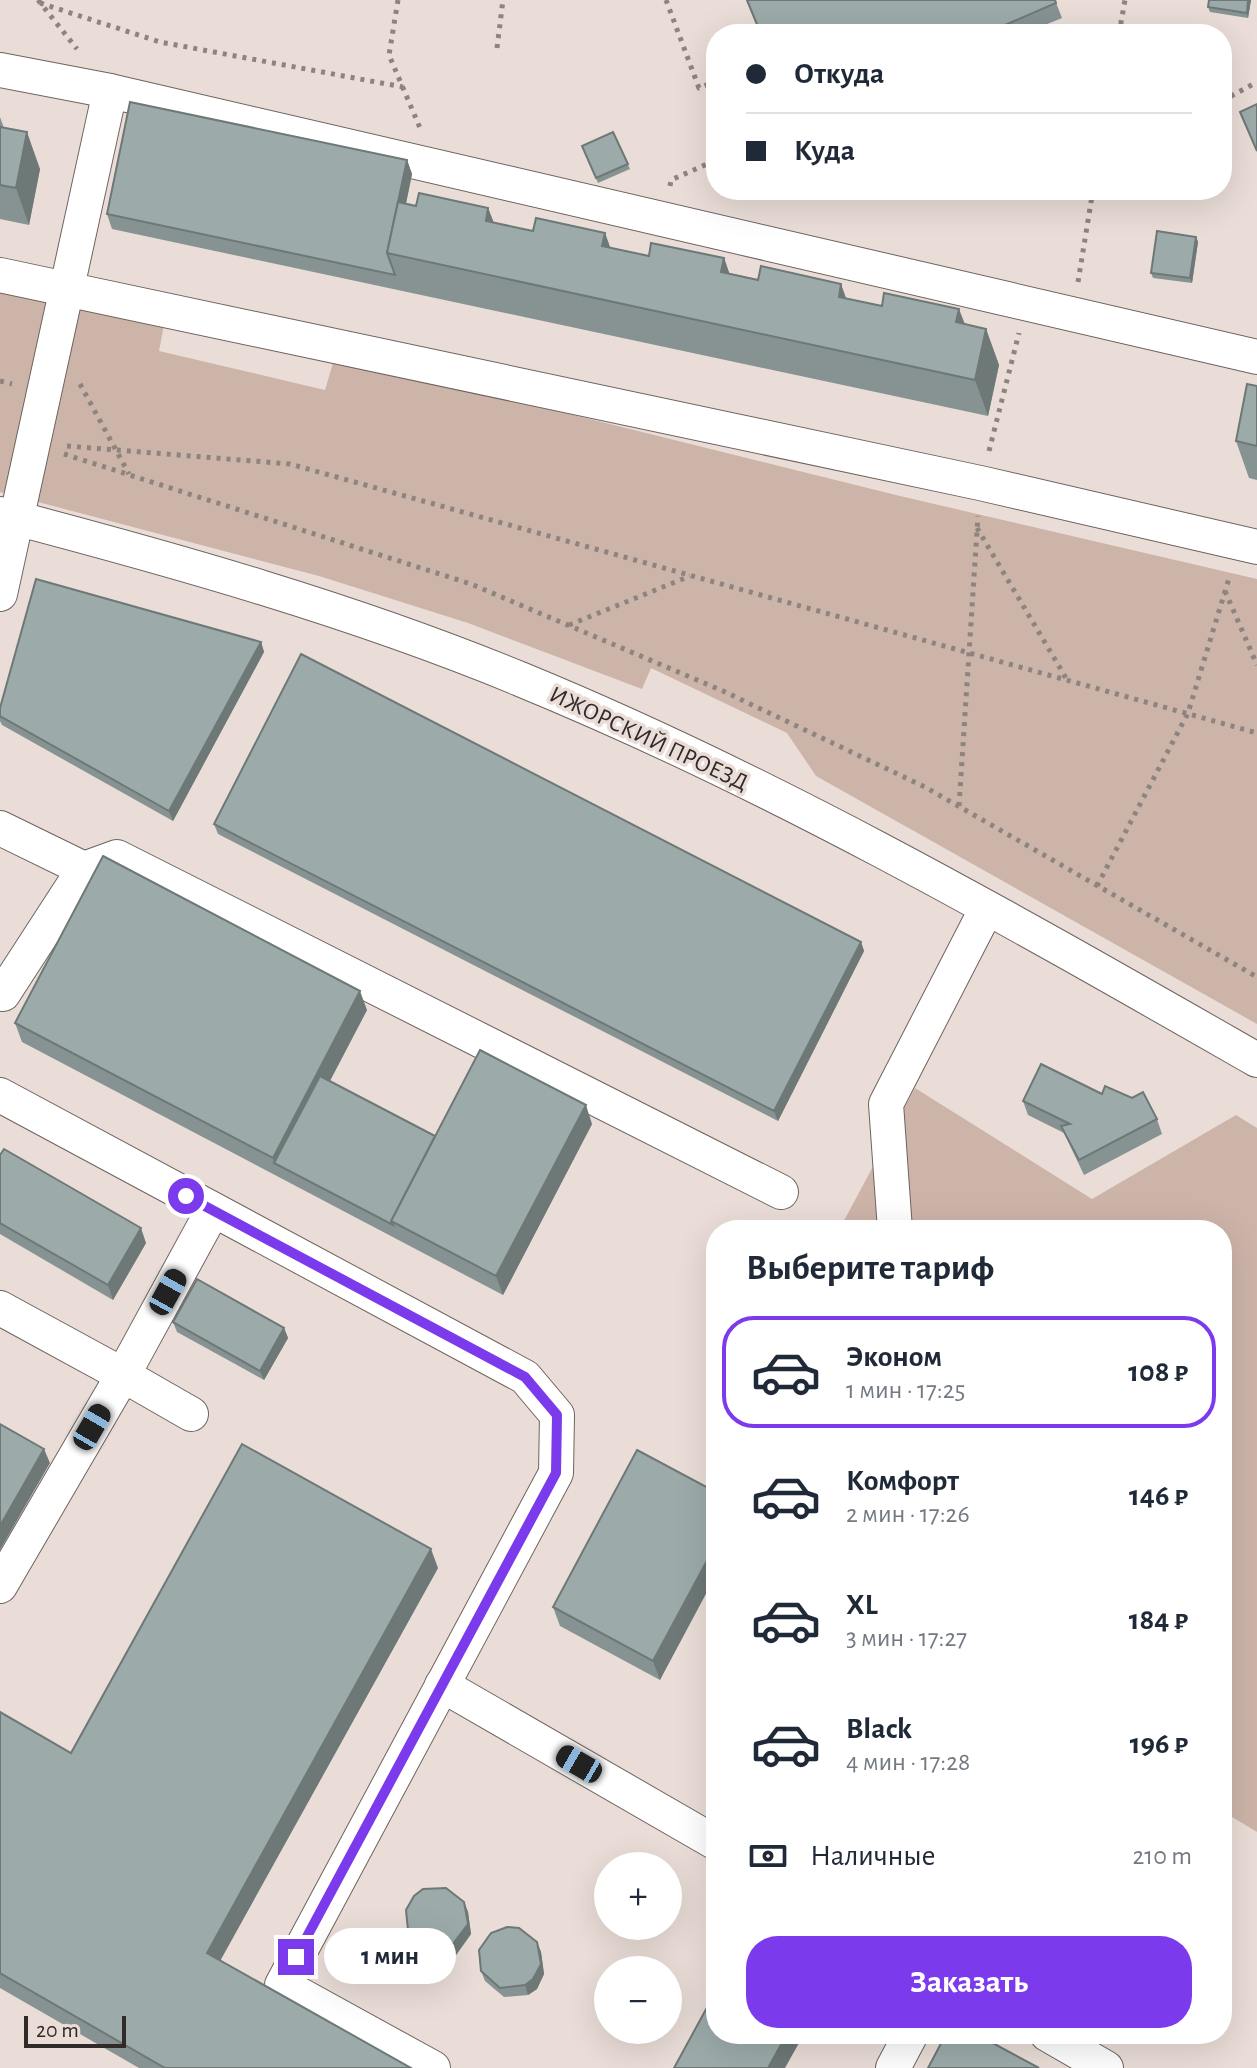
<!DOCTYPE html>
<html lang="ru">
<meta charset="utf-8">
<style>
:root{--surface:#fff;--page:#f2f2f3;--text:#1f2937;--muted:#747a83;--line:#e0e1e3;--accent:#7c3aed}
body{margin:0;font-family:"Alegreya Sans",sans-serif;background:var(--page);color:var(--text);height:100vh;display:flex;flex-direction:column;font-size:30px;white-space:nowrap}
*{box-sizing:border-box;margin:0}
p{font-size:26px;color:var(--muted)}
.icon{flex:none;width:44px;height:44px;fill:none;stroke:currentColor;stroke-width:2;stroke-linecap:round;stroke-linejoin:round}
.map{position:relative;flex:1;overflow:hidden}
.sheet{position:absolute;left:706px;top:1220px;width:526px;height:824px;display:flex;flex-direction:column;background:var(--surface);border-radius:32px;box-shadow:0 8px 32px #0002}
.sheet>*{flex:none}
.hud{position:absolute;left:706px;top:24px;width:526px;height:176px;border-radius:32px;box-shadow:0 8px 32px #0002;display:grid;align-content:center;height:176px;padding:0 40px;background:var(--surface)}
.fabs{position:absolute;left:594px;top:1852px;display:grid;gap:16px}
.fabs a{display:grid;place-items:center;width:88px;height:88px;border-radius:50%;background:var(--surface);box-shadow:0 8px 32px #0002;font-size:40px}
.scale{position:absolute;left:24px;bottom:20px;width:102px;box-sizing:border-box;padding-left:8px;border:4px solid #302b29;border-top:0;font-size:22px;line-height:28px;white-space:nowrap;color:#302b29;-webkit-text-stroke:6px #eaddd7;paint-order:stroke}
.end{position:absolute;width:36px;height:36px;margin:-18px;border:10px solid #7c3aed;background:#fff;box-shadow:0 0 0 4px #fff}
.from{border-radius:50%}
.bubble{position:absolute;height:56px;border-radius:28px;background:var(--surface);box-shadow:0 8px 32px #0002;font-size:26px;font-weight:600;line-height:56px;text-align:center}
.car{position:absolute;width:24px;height:48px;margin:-24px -12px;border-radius:10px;box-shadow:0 0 6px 2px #0007;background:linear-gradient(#222 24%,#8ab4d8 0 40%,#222 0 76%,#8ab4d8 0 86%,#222 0)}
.hud b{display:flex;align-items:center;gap:28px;height:76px;font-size:30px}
.hud b+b{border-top:2px solid var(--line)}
.hud i{width:20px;height:20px;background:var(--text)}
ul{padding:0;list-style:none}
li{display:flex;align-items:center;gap:24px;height:112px;margin:0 16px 12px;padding:0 24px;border:4px solid transparent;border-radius:32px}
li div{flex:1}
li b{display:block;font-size:30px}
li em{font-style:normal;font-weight:600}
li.selected{border-color:var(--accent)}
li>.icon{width:72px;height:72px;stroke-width:1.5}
h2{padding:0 40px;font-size:36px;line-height:96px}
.pay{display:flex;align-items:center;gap:20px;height:88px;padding:0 40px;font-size:30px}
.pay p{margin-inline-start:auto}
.button{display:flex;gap:16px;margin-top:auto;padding:16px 40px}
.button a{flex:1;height:92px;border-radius:32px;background:var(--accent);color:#fff;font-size:32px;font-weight:600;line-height:92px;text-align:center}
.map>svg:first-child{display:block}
</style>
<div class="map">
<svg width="1257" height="2068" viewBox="0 0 1257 2068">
<rect width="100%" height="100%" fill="#eaddd7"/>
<!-- green -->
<g fill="#cdb4a9">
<path d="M0,280L165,320L159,351L325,390L335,356L900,496L1257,579V1024L816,776L787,733L651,668L642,689L468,623L319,576L0,492Z"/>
<path d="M915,1088L1092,1199L1236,1115L1257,1128V1832L1222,1811V1230H839Z"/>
</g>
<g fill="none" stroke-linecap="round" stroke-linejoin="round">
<!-- minor casing -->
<g stroke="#6e635e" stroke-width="36">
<g id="minor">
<path d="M0,70L110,91L1257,357"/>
<path d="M0,275L980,483L1257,547"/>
<path d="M0,514C175,560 353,610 520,679C776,784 1017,923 1257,1060"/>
<path d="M0,594L110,91"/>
<path d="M0,828L84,869L3,994"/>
<path d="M84,869L117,857L781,1192"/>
<path d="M0,1095L525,1377L557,1415L556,1473L282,1985L433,2068"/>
<path d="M895,1230L886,1104L987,908"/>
<path d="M0,1308L123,1375L213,1210"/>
<path d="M0,1586L123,1375L191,1414"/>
<path d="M442,1685L716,1843"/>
<path d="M1047,2034L1106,2068"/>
<path d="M893,2068L911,2034"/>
</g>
</g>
<!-- path -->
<g stroke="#8d8480" stroke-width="5" stroke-dasharray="4 6" stroke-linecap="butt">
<path d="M38,0L77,49"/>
<path d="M398,0L389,55L420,128"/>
<path d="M666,0L699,88L716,81"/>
<path d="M40,3L160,42L403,87"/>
<path d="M1119,34L1125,0"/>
<path d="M497,48L503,0"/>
<path d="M1222,101L1257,82"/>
<path d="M670,186L671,180L716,160"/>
<path d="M1078,282L1093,190"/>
<path d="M0,381L12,384"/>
<path d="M80,384L129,474"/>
<path d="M67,446L290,464L1257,733"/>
<path d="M989,451L1019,333"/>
<path d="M64,454L471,584L723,691L925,787L1257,977"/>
<path d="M977,528L1066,678"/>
<path d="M1225,591L1257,665"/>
<path d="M569,625L690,576"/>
<path d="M959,806L978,516"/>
<path d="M1097,886L1188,713L1230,575"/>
</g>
<!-- minor -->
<use href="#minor" stroke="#fff" stroke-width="34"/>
</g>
<!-- wall -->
<g fill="#869392">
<path d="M746,0H1055L1062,18L1023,34H760Z"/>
<path d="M1251,0L1248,18L1210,12L1208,7Z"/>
<path d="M0,117L4,128L40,169L29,225L0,219Z"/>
<path d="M613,132L630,169L598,183L582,146Z"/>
<path d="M407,160L412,174L406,204L416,206L488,208L494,223L533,231L605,233L610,248L649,256L724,258L729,273L986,329L999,365L988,416L112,229L107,214Z"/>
<path d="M1196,237L1198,242L1192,283L1153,278L1151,273Z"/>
<path d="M1257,386V480L1249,478L1236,441Z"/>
<path d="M261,642L264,652L173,821L2,725L0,721V708Z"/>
<path d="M214,824L861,942L864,951L778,1121L218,834Z"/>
<path d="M367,1010L330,1081L435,1136L592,1124L503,1295L22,1042L15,1023Z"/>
<path d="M1102,1094L1157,1119L1162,1134L1084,1175L1064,1133L1028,1115L1023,1101Z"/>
<path d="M0,1155L146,1243L113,1300L0,1234Z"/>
<path d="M173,1322L284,1328L288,1338L264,1380L177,1332Z"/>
<path d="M716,1492L660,1680L560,1626L553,1607Z"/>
<path d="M438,1568L220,1960L411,2068H139L0,1988V1712L71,1753Z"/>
<path d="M464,1902L468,1912L471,1934L456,1955L441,1959L431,1957L412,1940L408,1930Z"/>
<path d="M537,1942L541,1952L544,1974L537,1989L528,1995L504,1997L485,1981L481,1971Z"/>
</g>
<!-- shaded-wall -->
<g fill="#6d7877">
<path d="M1248,0H1251L1248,18L1247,13Z"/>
<path d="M27,132L40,169L29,225L16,188Z"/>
<path d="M407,160L412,174L399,236L394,222Z"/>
<path d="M488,208L502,244L486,221Z"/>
<path d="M605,233L618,269L602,246Z"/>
<path d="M1196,237L1198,242L1192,283L1190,278Z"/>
<path d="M724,258L737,295L721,272Z"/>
<path d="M841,284L854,320L839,297Z"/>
<path d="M959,309L973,345L956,322Z"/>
<path d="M986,329L999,365L988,416L975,380Z"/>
<path d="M261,642L264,652L173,821L169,811Z"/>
<path d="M861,942L864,951L778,1121L774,1111Z"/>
<path d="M360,991L367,1010L284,1168L274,1163L273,1158Z"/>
<path d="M586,1105L592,1124L503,1295L496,1276Z"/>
<path d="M141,1228L146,1243L113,1300L108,1285Z"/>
<path d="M284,1328L288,1338L264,1380L260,1371Z"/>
<path d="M44,1449L50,1463L0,1550V1526Z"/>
<path d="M716,1544V1575L660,1680L653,1661Z"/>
<path d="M431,1549L438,1568L214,1972L207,1953Z"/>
<path d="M464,1902L468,1912L471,1934L456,1955L452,1945Z"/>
<path d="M537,1942L541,1952L544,1974L537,1989L528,1995L525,1985Z"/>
<path d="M787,2034H804L785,2068H768Z"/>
</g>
<!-- building -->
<g fill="#9cabaa" stroke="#6d7877" stroke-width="2">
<path d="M747,0H1055L1056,3L984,34H761Z"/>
<path d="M1209,0H1248L1247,13L1208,7Z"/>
<path d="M130,102L407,160L387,253L395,275L107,214Z"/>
<path d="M1257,104V151L1240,112Z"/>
<path d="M0,127L27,132L16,188L0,185Z"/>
<path d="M613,132L628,164L596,178L582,146Z"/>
<path d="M419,193L488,208L486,221L533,231L536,218L605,233L602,246L649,256L651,243L724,258L721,272L758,280L761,266L841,284L839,297L882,306L884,293L959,309L956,322L986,329L975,380L387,253L398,202L416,206Z"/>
<path d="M1157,231L1196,237L1190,278L1151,273Z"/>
<path d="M1247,384L1257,386V446L1236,441Z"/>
<path d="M36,579L261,642L169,811L0,716V708Z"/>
<path d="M301,654L861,942L774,1111L214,824Z"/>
<path d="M103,856L360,991L273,1158L15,1023Z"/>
<path d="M480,1050L586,1105L496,1276L391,1221Z"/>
<path d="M1041,1064L1102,1094L1105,1086L1132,1098L1143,1092L1157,1119L1079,1160L1061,1126L1070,1124L1023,1101Z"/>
<path d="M320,1076L435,1136L391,1221L393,1225L274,1163Z"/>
<path d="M4,1149L141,1228L108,1285L0,1223V1155Z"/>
<path d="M197,1279L284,1328L260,1371L173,1322Z"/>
<path d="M0,1424L44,1449L0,1526Z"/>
<path d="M242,1444L431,1549L207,1953L411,2068H165L0,1973V1712L71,1753Z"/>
<path d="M637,1450L716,1492V1544L653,1661L553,1607Z"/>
<path d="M446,1888L464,1902L468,1924L452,1945L437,1949L427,1947L408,1930L406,1910L414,1896L423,1889Z"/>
<path d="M507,1927L519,1928L537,1942L541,1964L533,1979L525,1985L500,1988L481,1971L479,1950L491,1933Z"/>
<path d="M716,1991V2034H787L768,2068H674Z"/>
<path d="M946,2034H976L1039,2068H928Z"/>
</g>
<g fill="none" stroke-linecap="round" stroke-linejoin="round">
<!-- route -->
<path stroke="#7c3aed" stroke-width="10" d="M186,1196L525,1377L557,1415L556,1473L296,1957"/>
</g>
<g text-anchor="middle" stroke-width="7" stroke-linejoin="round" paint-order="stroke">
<!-- street labels -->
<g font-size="24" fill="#302b29" stroke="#eaddd7">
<text transform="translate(649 738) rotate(25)" y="8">ИЖОРСКИЙ ПРОЕЗД</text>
</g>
</g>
</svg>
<div class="fabs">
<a>+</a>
<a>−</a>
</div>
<div class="scale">20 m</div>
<i class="end from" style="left:186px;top:1196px"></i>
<i class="end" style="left:296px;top:1957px"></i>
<div class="bubble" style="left:324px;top:1928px;width:132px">1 мин</div>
<i class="car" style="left:168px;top:1292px;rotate:29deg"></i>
<i class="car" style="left:92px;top:1427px;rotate:30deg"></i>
<i class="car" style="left:579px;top:1764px;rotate:300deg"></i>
<div class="hud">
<b><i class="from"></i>Откуда</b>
<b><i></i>Куда</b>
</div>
<section class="sheet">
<h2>Выберите тариф</h2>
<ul>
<li class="selected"><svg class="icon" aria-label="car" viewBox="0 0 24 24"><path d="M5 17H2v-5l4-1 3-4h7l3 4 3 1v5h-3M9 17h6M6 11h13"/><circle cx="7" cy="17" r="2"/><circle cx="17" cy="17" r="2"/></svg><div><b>Эконом</b><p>1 мин · 17:25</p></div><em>108 ₽</em></li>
<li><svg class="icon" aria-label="car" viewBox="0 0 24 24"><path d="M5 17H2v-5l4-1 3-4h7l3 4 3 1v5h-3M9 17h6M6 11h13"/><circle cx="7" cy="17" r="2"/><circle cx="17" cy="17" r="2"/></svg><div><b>Комфорт</b><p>2 мин · 17:26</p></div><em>146 ₽</em></li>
<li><svg class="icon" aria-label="car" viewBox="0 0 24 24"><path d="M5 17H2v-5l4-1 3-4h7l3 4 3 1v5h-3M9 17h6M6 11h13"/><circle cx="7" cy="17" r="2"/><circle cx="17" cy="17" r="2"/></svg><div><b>XL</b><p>3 мин · 17:27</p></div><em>184 ₽</em></li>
<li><svg class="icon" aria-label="car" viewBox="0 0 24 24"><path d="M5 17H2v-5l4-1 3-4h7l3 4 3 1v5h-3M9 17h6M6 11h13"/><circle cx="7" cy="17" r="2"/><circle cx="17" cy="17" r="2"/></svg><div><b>Black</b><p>4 мин · 17:28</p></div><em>196 ₽</em></li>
</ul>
<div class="pay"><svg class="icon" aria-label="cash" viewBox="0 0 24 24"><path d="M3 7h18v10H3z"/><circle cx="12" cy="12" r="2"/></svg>Наличные<p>210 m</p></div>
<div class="button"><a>Заказать</a></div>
</section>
</div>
